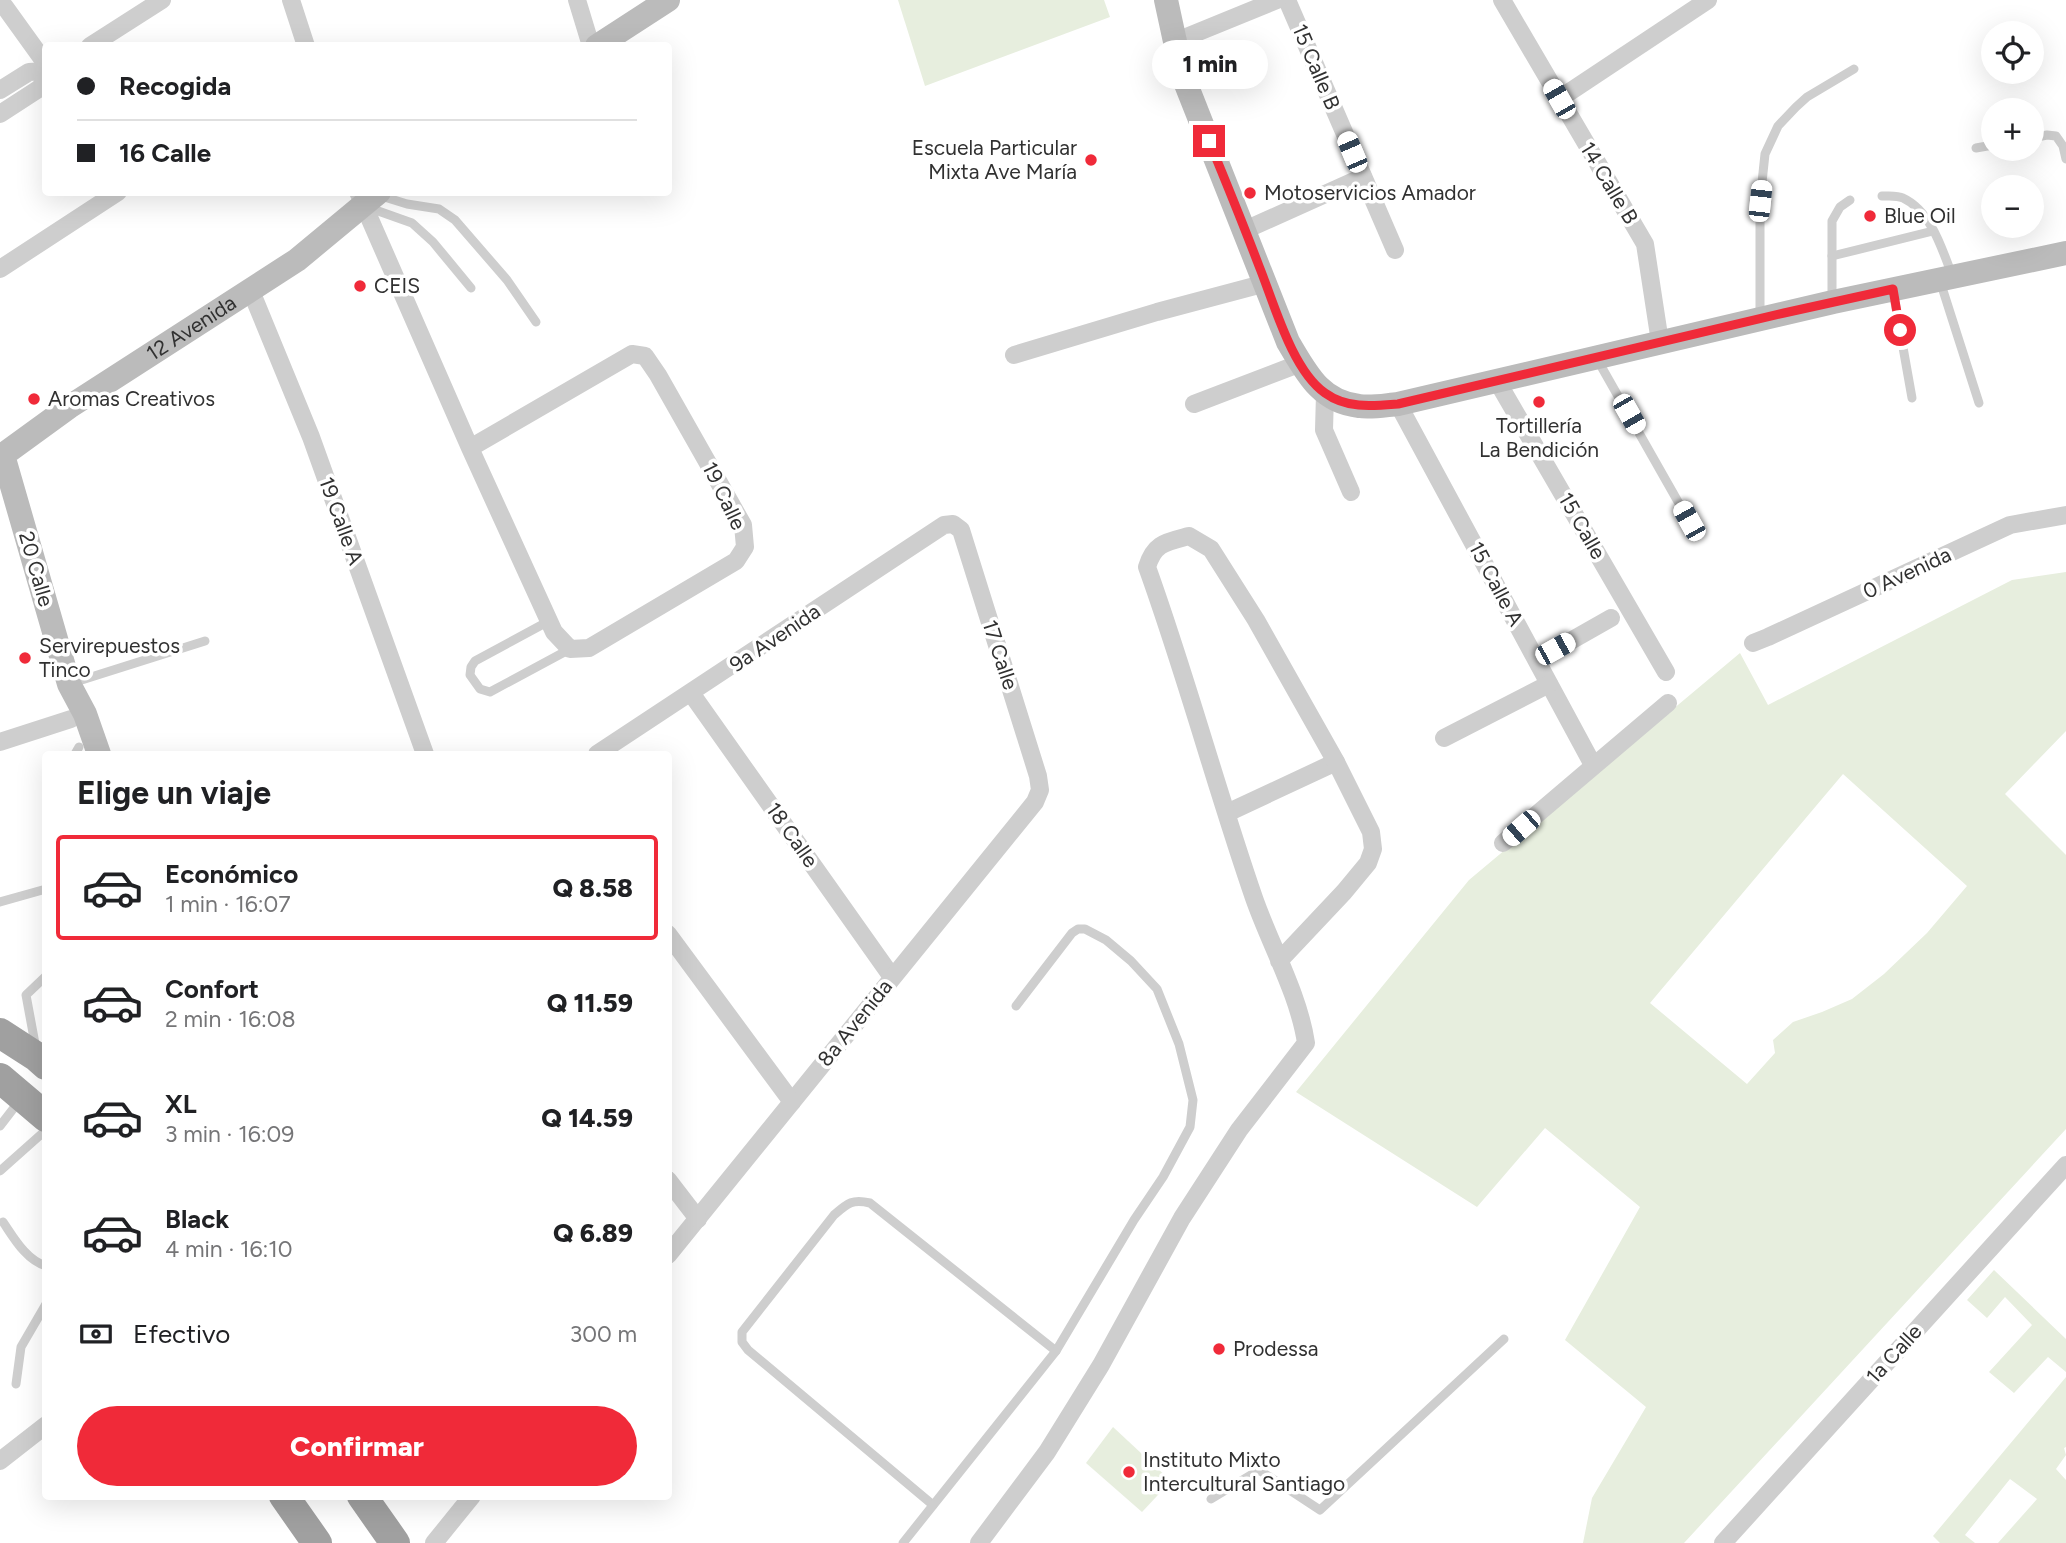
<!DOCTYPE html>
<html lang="es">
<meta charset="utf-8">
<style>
:root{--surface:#fff;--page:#f2f2f2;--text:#202124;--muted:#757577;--line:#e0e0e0;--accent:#f02a39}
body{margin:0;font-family:Figtree,sans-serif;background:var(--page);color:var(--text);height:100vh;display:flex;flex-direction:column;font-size:26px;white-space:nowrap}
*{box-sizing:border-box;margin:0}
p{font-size:23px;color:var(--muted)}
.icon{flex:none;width:38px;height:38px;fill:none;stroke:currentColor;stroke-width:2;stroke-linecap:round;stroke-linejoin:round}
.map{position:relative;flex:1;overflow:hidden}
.panel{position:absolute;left:42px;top:751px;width:630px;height:749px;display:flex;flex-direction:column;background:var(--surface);border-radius:7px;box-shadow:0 7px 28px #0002}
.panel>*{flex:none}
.guide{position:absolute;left:42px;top:42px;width:630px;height:154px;border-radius:7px;box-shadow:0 7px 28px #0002;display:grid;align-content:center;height:154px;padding:0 35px;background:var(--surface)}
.buttons{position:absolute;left:1981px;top:21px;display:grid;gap:14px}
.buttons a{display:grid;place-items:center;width:63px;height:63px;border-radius:50%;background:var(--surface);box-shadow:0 7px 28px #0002;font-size:35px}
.end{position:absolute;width:32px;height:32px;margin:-16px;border:9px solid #f02a39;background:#fff;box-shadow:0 0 0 4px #fff}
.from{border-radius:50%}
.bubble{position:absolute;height:49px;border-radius:24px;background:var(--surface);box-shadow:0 7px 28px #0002;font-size:23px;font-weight:800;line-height:49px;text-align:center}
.car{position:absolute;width:21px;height:42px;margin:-21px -10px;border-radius:9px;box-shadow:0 0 5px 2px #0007;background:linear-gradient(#fff 24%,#345 0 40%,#fff 0 76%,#345 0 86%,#fff 0)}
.guide b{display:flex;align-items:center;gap:24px;height:66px;font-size:26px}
.guide b+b{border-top:2px solid var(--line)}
.guide i{width:18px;height:18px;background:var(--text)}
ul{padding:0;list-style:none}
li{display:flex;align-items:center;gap:21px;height:105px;margin:0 14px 10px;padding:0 21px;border:4px solid transparent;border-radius:7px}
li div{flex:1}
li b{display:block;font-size:26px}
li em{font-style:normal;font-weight:800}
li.current{border-color:var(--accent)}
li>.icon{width:63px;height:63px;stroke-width:1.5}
h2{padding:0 35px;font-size:32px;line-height:84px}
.pay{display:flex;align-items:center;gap:18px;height:77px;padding:0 35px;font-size:26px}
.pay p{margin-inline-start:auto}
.primary-button{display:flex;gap:14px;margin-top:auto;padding:14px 35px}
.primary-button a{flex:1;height:80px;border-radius:42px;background:var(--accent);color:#fff;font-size:28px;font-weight:800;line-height:80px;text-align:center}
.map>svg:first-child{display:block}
</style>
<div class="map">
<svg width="2066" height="1543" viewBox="0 0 2066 1543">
<rect width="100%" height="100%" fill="#fff"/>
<!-- green -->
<g fill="#e7eede" fill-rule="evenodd">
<path d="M898,0H1104L1110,17L925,86Z"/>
<path d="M2066,572V731L2005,794L2066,855V1129L1684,1543H1583L1592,1498L1646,1407L1565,1340L1640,1207L1545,1128L1477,1207L1296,1092L1469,880L1740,653L1768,705L2012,580ZM1843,774L1967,886L1927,933L1884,974L1852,999L1822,1012L1793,1022L1773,1040L1775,1053L1747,1084L1650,1003Z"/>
<path d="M1994,1270L2066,1339V1372L2048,1357L2014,1393L1989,1372L2032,1325L2005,1297L1987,1318L1967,1300Z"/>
<path d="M2066,1377V1447L2064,1448L2066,1455L2056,1469L2066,1480V1543H1998L2037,1499L2010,1479L1965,1535L1975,1543H1940L1933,1536Z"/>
<path d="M1113,1427L1171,1481L1142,1512L1086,1463Z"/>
</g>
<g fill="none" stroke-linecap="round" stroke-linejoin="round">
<!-- service -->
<g stroke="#cecece" stroke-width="9">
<path d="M2032,138L2047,135L2056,136L2063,146L2066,159"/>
<path d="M1976,148L1993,145"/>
<path d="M378,195L407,204L439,209L455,220L507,280L536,322"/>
<path d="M1882,196C1889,196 1897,195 1903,198C1931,211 1942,249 1952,275"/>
<path d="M367,207L412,223L433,242L471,288"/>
<path d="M1832,256L1933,231"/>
<path d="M1940,281L1979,403"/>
<path d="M1893,291L1912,398"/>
<path d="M1832,299V221L1840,207L1850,200"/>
<path d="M1760,317V201L1765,154L1778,126L1796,107L1807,97L1854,69"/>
<path d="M1597,359L1689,521"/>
<path d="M549,621L475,661L471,667L470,675L480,689L490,692L570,649"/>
<path d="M69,684L205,641"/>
<path d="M75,754L79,747"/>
<path d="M0,902L46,889"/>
<path d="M36,1049L26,995L46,976"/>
<path d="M0,1126L20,1100"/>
<path d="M0,1171L46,1130"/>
<path d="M3,1222C14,1238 26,1260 46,1266"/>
<path d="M16,1384L21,1347L46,1304"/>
<path d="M1211,1499L1259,1470L1320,1510L1504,1339"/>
<path d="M933,1505L748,1350L742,1342V1332L834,1215C848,1203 852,1199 870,1203L1056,1351"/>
<path d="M903,1543L1056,1351L1134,1220L1163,1177L1190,1127L1193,1100L1179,1044L1157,989L1131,961L1106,940L1085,929H1078L1072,933L1016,1006"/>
</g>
<!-- minor -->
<g stroke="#cecece" stroke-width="18">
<path d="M291,0L306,46"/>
<path d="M577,0L591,46"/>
<path d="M1287,0L1395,250"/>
<path d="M1502,0L1645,244L1660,342"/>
<path d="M5,7L46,64"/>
<path d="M1174,42L1277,0"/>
<path d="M90,46L162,0"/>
<path d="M0,90L29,72L46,71"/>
<path d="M1559,99L1708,0"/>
<path d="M0,114L40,88L46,78"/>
<path d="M358,192L470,448L554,632L570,649L589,648L736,561L745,547L743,525L658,375L645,356L632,354L470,448"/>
<path d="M1245,230L1363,177"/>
<path d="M0,269L118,192"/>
<path d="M251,291L311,437L425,754"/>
<path d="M1014,355L1157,312L1266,283"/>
<path d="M1497,381L1666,672"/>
<path d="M1325,394L1324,430L1351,492"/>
<path d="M1194,404L1301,363"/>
<path d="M1398,404L1593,765"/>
<path d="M1753,643L1768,637L2010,525L2066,515"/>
<path d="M1537,660L1611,618"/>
<path d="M691,693L892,977"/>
<path d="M1444,738L1549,684"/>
<path d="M0,742L71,719"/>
<path d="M597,754L944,525L953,524L961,530L1038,776L1040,790L1035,802L668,1255"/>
<path d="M1227,813L1336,762"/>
<path d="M1503,843L1668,703"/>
<path d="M668,934L792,1102"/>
<path d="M668,1180L698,1219"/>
<path d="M0,1461L46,1425"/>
<path d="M434,1543L472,1496"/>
<path d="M979,1543L1047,1452L1101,1365L1182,1218L1239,1130L1306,1043C1299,995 1270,944 1254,898C1216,788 1186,675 1147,567C1154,543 1166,542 1189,536L1211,549L1256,620L1336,762L1371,832L1373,849L1368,863L1344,892L1279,961"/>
<path d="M1723,1543L2066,1165"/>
</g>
<!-- secondary -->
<g stroke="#bbb" stroke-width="24">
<path d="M1166,0L1182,74L1288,342C1306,372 1320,402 1359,406C1371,408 1386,405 1398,404L1833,302L2066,253"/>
<path d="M597,46L668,0"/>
<path id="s1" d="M99,754L85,714L69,684L3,455L69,407L297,260L379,192"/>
</g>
<!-- trunk -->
<g stroke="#a0a0a0" stroke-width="30">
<path d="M0,1033L37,1057L46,1065"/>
<path d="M0,1078L46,1117"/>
<path d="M284,1496L317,1543"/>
<path d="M362,1496L395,1543"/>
</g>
</g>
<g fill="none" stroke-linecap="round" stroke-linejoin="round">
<!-- route -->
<path stroke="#f02a39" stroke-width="9" d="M1209,141C1226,182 1243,224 1259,266C1274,303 1292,370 1325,393C1347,409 1373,406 1398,404L1784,313L1893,289L1900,330"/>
</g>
<!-- markers -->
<g fill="#f02a39" stroke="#fff" stroke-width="2.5">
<circle cx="1091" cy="160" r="7"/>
<circle cx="1250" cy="193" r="7"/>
<circle cx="1870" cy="216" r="7"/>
<circle cx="360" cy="286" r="7"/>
<circle cx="34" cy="399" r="7"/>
<circle cx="1539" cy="402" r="7"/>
<circle cx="25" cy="658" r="7"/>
<circle cx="1219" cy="1349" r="7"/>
<circle cx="1129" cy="1472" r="7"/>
</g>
<g text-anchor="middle" stroke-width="7" stroke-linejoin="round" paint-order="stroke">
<!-- street labels -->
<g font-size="21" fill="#313131" stroke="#fff">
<text transform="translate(1316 67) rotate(67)" y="7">15 Calle B</text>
<text transform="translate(1609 183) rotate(59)" y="7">14 Calle B</text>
<text dy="7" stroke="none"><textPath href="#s1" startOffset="542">12 Avenida</textPath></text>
<text transform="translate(724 496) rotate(64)" y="7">19 Calle</text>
<text transform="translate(341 521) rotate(70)" y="7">19 Calle A</text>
<text transform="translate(1582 526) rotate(60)" y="7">15 Calle</text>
<text transform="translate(36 569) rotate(74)" y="7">20 Calle</text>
<text transform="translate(1907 573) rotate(-25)" y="7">0 Avenida</text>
<text transform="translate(1496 584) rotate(62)" y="7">15 Calle A</text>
<text transform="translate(775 638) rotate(-34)" y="7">9a Avenida</text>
<text transform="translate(1000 655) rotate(72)" y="7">17 Calle</text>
<text transform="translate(792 835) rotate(55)" y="7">18 Calle</text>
<text transform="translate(855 1023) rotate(-51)" y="7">8a Avenida</text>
<text transform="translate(1894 1354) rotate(-48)" y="7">1a Calle</text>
</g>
<!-- poi labels -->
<g font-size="21" fill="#313131" stroke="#fff" text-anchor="start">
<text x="1077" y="155" text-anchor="end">Escuela Particular<tspan x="1077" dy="24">Mixta Ave María</tspan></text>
<text x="1264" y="200">Motoservicios Amador</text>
<text x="1884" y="223">Blue Oil</text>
<text x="374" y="293">CEIS</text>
<text x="48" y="406">Aromas Creativos</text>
<text x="1539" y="433" text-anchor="middle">Tortillería<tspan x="1539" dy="24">La Bendición</tspan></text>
<text x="39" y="653">Servirepuestos<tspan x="39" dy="24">Tinco</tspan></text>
<text x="1233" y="1356">Prodessa</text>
<text x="1143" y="1467">Instituto Mixto<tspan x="1143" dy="24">Intercultural Santiago</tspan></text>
</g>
</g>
</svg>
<div class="buttons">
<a><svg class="icon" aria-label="locate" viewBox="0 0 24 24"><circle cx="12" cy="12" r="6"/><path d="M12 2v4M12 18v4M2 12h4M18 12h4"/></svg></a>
<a>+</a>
<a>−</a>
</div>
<i class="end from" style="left:1900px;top:330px"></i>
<i class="end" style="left:1209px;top:141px"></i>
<div class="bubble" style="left:1152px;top:40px;width:116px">1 min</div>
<i class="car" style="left:1559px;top:99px;rotate:330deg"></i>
<i class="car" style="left:1352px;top:152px;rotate:337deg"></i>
<i class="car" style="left:1760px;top:201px;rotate:6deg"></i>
<i class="car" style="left:1629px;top:414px;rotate:150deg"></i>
<i class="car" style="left:1689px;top:521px;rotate:331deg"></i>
<i class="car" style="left:1555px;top:649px;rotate:61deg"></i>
<i class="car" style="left:1521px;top:828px;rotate:229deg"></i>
<div class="guide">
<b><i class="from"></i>Recogida</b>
<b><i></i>16 Calle</b>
</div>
<section class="panel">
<h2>Elige un viaje</h2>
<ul>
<li class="current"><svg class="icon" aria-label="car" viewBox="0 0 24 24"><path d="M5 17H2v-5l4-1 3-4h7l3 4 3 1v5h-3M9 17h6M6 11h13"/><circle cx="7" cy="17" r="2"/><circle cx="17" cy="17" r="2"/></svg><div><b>Económico</b><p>1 min · 16:07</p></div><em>Q 8.58</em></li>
<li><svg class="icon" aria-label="car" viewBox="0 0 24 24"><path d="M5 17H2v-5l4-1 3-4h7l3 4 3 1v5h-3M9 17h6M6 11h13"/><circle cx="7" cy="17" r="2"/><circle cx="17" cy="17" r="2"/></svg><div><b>Confort</b><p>2 min · 16:08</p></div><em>Q 11.59</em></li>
<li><svg class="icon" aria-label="car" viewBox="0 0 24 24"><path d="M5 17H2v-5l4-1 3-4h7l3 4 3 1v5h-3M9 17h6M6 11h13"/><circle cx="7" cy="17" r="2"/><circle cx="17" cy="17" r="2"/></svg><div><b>XL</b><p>3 min · 16:09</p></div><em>Q 14.59</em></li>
<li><svg class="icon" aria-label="car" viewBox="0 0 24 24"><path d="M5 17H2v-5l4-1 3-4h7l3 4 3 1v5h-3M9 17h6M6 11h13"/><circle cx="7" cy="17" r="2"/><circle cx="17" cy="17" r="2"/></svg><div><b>Black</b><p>4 min · 16:10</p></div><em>Q 6.89</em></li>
</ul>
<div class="pay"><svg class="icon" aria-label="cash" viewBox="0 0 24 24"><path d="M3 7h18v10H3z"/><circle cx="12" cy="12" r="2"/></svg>Efectivo<p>300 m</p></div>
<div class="primary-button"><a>Confirmar</a></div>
</section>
</div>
